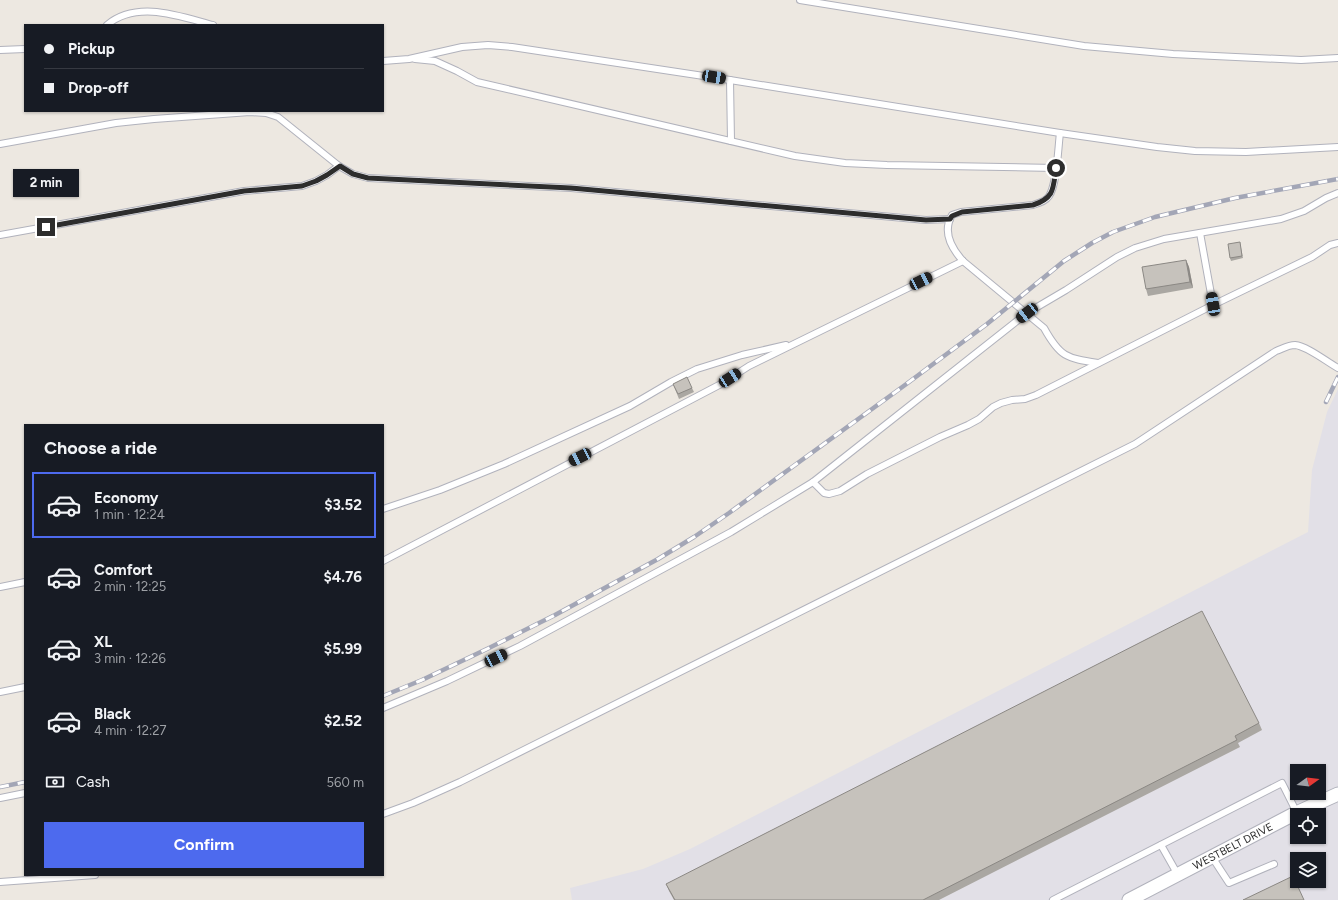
<!DOCTYPE html>
<meta charset="utf-8">
<style>
:root{--surface:#171b24;--page:#20242c;--text:#f1f3f6;--muted:#9ea1a6;--line:#363941;--accent:#4d6aee}
body{margin:0;font-family:Figtree,sans-serif;background:var(--page);color:var(--text);height:100vh;display:flex;flex-direction:column;font-size:15px;white-space:nowrap}
*{box-sizing:border-box;margin:0}
p{font-size:13px;color:var(--muted)}
.icon{flex:none;width:22px;height:22px;fill:none;stroke:currentColor;stroke-width:2;stroke-linecap:round;stroke-linejoin:round}
.map{position:relative;flex:1;overflow:hidden}
.sheet{position:absolute;left:24px;top:424px;width:360px;height:452px;display:flex;flex-direction:column;background:var(--surface);border-radius:0px;box-shadow:0 1px 3px #0004}
.sheet>*{flex:none}
.guide{position:absolute;left:24px;top:24px;width:360px;height:88px;border-radius:0px;box-shadow:0 1px 3px #0004;display:grid;align-content:center;height:88px;padding:0 20px;background:var(--surface)}
.needle{width:26px;rotate:75deg}
.tools{position:absolute;left:1290px;top:764px;display:grid;gap:8px}
.tools a{display:grid;place-items:center;width:36px;height:36px;border-radius:0px;background:var(--surface);box-shadow:0 1px 3px #0004;font-size:20px}
.end{position:absolute;width:18px;height:18px;margin:-9px;border:5px solid #2d2d2d;background:#fff;box-shadow:0 0 0 2px #fff}
.from{border-radius:50%}
.bubble{position:absolute;height:28px;border-radius:0px;background:var(--surface);box-shadow:0 1px 3px #0004;font-size:13px;font-weight:700;line-height:28px;text-align:center}
.car{position:absolute;width:12px;height:24px;margin:-12px -6px;border-radius:5px;box-shadow:0 0 3px 1px #0007;background:linear-gradient(#222 24%,#8ab4d8 0 40%,#222 0 76%,#8ab4d8 0 86%,#222 0)}
.guide b{display:flex;align-items:center;gap:14px;height:38px;font-size:15px}
.guide b+b{border-top:1px solid var(--line)}
.guide i{width:10px;height:10px;background:var(--text)}
ul{padding:0;list-style:none}
li{display:flex;align-items:center;gap:12px;height:66px;margin:0 8px 6px;padding:0 12px;border:2px solid transparent;border-radius:0px}
li div{flex:1}
li b{display:block;font-size:15px}
li em{font-style:normal;font-weight:700}
li.current{border-color:var(--accent)}
li>.icon{width:36px;height:36px;stroke-width:1.5}
h2{padding:0 20px;font-size:18px;line-height:48px}
.pay{display:flex;align-items:center;gap:10px;height:44px;padding:0 20px;font-size:15px}
.pay p{margin-inline-start:auto}
.primary-button{display:flex;gap:8px;margin-top:auto;padding:8px 20px}
.primary-button a{flex:1;height:46px;border-radius:0px;background:var(--accent);color:#fff;font-size:16px;font-weight:700;line-height:46px;text-align:center}
.map>svg:first-child{display:block}
</style>
<div class="map">
<svg width="1338" height="900" viewBox="0 0 1338 900">
<rect width="100%" height="100%" fill="#ede8e1"/>
<!-- industrial -->
<path fill="#e2e0e7" fill-rule="evenodd" d="M1338,389V900H572L570,888L643,869L690,849L1308,532L1312,470L1327,412ZM1297,771H1319V793H1297ZM1297,815H1319V837H1297ZM1297,859H1319V881H1297Z"/>
<g fill="none" stroke-linecap="round" stroke-linejoin="round">
<!-- service casing -->
<g stroke="#b1b2bc" stroke-width="8">
<g id="service">
<path d="M800,0L1084,46L1173,54L1301,60L1338,58"/>
<path d="M107,25C137,0 179,16 213,25"/>
<path d="M0,50L25,49"/>
<path d="M415,59L435,61L457,71L477,82L795,156L845,163L887,165L1056,168"/>
<path d="M383,61L409,59L462,47L488,45L512,47L730,80L1060,133L1157,147L1195,151L1246,152L1338,147"/>
<path d="M730,80L731,141"/>
<path d="M1060,133C1058,148 1057,185 1049,196C1046,201 1039,203 1033,205L961,212L952,215C942,232 952,249 963,261L1044,328C1060,357 1066,358 1098,363"/>
<path d="M0,144L116,123L154,119L250,112L266,113L278,117L339,166L353,174L368,178L571,188L926,220L950,219"/>
<path d="M1200,233L1213,305"/>
<path d="M0,235L244,191L302,186L316,181L327,175L339,166"/>
<path d="M813,482L824,493L829,494L840,491L867,474L940,437L968,425L979,419L993,407L1001,403L1012,400L1025,399L1036,395L1213,305L1312,257L1330,245L1338,243"/>
<path d="M383,509L440,490L504,464L630,406L671,382L697,369L742,355L786,345"/>
<path d="M383,561L721,384L749,366L963,261"/>
<path d="M0,587L25,582"/>
<path d="M0,692L25,687"/>
<path d="M383,708L447,681L520,646L731,532L813,482L1027,313L1066,290L1117,257L1135,248L1164,239L1281,219L1304,211L1326,198L1338,193"/>
<path d="M0,798L25,793"/>
<path d="M383,814L413,803L460,782L1135,444L1276,351C1282,349 1288,345 1295,345C1307,346 1327,362 1338,368"/>
<path d="M1161,845L1178,875"/>
<path d="M1212,857L1229,883L1274,864"/>
<path d="M0,882L95,875"/>
<path d="M1053,900L1282,783L1297,813"/>
</g>
</g>
<!-- minor casing -->
<g stroke="#b1b2bc" stroke-width="15">
<g id="minor">
<path id="s1" d="M1129,900L1294,814L1338,794"/>
</g>
</g>
<!-- service -->
<use href="#service" stroke="#fff" stroke-width="6"/>
<!-- minor -->
<use href="#minor" stroke="#fff" stroke-width="13"/>
<!-- rail casing -->
<g stroke="#a3a6b6" stroke-width="4.5">
<g id="rail">
<path d="M1326,402L1338,377"/>
<path d="M383,696L422,680L489,648L555,615L658,559L694,537L729,513L905,385L987,324L1064,261L1092,243L1113,232L1155,217L1235,198L1338,179"/>
<path d="M0,787L25,782"/>
</g>
</g>
<!-- rail -->
<use href="#rail" stroke="#fff" stroke-width="3" stroke-dasharray="9" stroke-linecap="butt"/>
</g>
<!-- wall -->
<g fill="#aaa7a2">
<path d="M1240,242L1243,258L1231,261L1230,258Z"/>
<path d="M1186,260L1189,267L1193,288L1148,296L1146,289Z"/>
<path d="M673,384L692,388L694,392L679,399Z"/>
<path d="M1259,723L1262,730L1238,743L1240,747L939,900H674L669,891L666,884Z"/>
</g>
<!-- shaded-wall -->
<path fill="#8b8884" d="M1186,260L1189,267L1193,288L1190,282Z"/>
<!-- building -->
<g fill="#c6c2bc" stroke="#8b8884">
<path d="M1240,242L1242,256L1230,258L1228,244Z"/>
<path d="M1186,260L1190,282L1146,289L1142,267Z"/>
<path d="M687,377L692,388L678,394L673,384Z"/>
<path d="M1202,611L1259,723L1235,736L1237,740L923,900H675L666,884Z"/>
<path d="M1293,876L1304,900H1243Z"/>
</g>
<g fill="none" stroke-linecap="round" stroke-linejoin="round">
<!-- route -->
<path stroke="#2d2d2d" stroke-width="5" d="M46,227L244,191L302,186L316,181L327,175L340,166L353,174L368,178L571,188L926,220L950,219L952,216L962,212L1033,205C1055,198 1053,188 1056,168"/>
</g>
<g text-anchor="middle" stroke-width="4" stroke-linejoin="round" paint-order="stroke">
<!-- street labels -->
<g font-size="11" fill="#2d2d2d" stroke="#fff">
<text dy="4" stroke="none"><textPath href="#s1" startOffset="117">WESTBELT DRIVE</textPath></text>
</g>
</g>
</svg>
<div class="tools">
<a><svg class="needle" viewBox="-14 -14 28 28"><path d="M0-13l5 13h-10z" fill="#e53935"/><path d="M0 13l5-13h-10z" fill="#9ea1a6"/></svg></a>
<a><svg class="icon" aria-label="locate" viewBox="0 0 24 24"><circle cx="12" cy="12" r="6"/><path d="M12 2v4M12 18v4M2 12h4M18 12h4"/></svg></a>
<a><svg class="icon" aria-label="layers" viewBox="0 0 24 24"><path d="M12 4l9 5-9 5-9-5zM3 14l9 5 9-5"/></svg></a>
</div>
<i class="end from" style="left:1056px;top:168px"></i>
<i class="end" style="left:46px;top:227px"></i>
<div class="bubble" style="left:13px;top:169px;width:66px">2 min</div>
<i class="car" style="left:714px;top:77px;rotate:99deg"></i>
<i class="car" style="left:921px;top:281px;rotate:64deg"></i>
<i class="car" style="left:1213px;top:304px;rotate:350deg"></i>
<i class="car" style="left:1027px;top:313px;rotate:232deg"></i>
<i class="car" style="left:730px;top:378px;rotate:57deg"></i>
<i class="car" style="left:580px;top:457px;rotate:243deg"></i>
<i class="car" style="left:496px;top:658px;rotate:64deg"></i>
<div class="guide">
<b><i class="from"></i>Pickup</b>
<b><i></i>Drop-off</b>
</div>
<section class="sheet">
<h2>Choose a ride</h2>
<ul>
<li class="current"><svg class="icon" aria-label="car" viewBox="0 0 24 24"><path d="M5 17H2v-5l4-1 3-4h7l3 4 3 1v5h-3M9 17h6M6 11h13"/><circle cx="7" cy="17" r="2"/><circle cx="17" cy="17" r="2"/></svg><div><b>Economy</b><p>1 min · 12:24</p></div><em>$3.52</em></li>
<li><svg class="icon" aria-label="car" viewBox="0 0 24 24"><path d="M5 17H2v-5l4-1 3-4h7l3 4 3 1v5h-3M9 17h6M6 11h13"/><circle cx="7" cy="17" r="2"/><circle cx="17" cy="17" r="2"/></svg><div><b>Comfort</b><p>2 min · 12:25</p></div><em>$4.76</em></li>
<li><svg class="icon" aria-label="car" viewBox="0 0 24 24"><path d="M5 17H2v-5l4-1 3-4h7l3 4 3 1v5h-3M9 17h6M6 11h13"/><circle cx="7" cy="17" r="2"/><circle cx="17" cy="17" r="2"/></svg><div><b>XL</b><p>3 min · 12:26</p></div><em>$5.99</em></li>
<li><svg class="icon" aria-label="car" viewBox="0 0 24 24"><path d="M5 17H2v-5l4-1 3-4h7l3 4 3 1v5h-3M9 17h6M6 11h13"/><circle cx="7" cy="17" r="2"/><circle cx="17" cy="17" r="2"/></svg><div><b>Black</b><p>4 min · 12:27</p></div><em>$2.52</em></li>
</ul>
<div class="pay"><svg class="icon" aria-label="cash" viewBox="0 0 24 24"><path d="M3 7h18v10H3z"/><circle cx="12" cy="12" r="2"/></svg>Cash<p>560 m</p></div>
<div class="primary-button"><a>Confirm</a></div>
</section>
</div>
